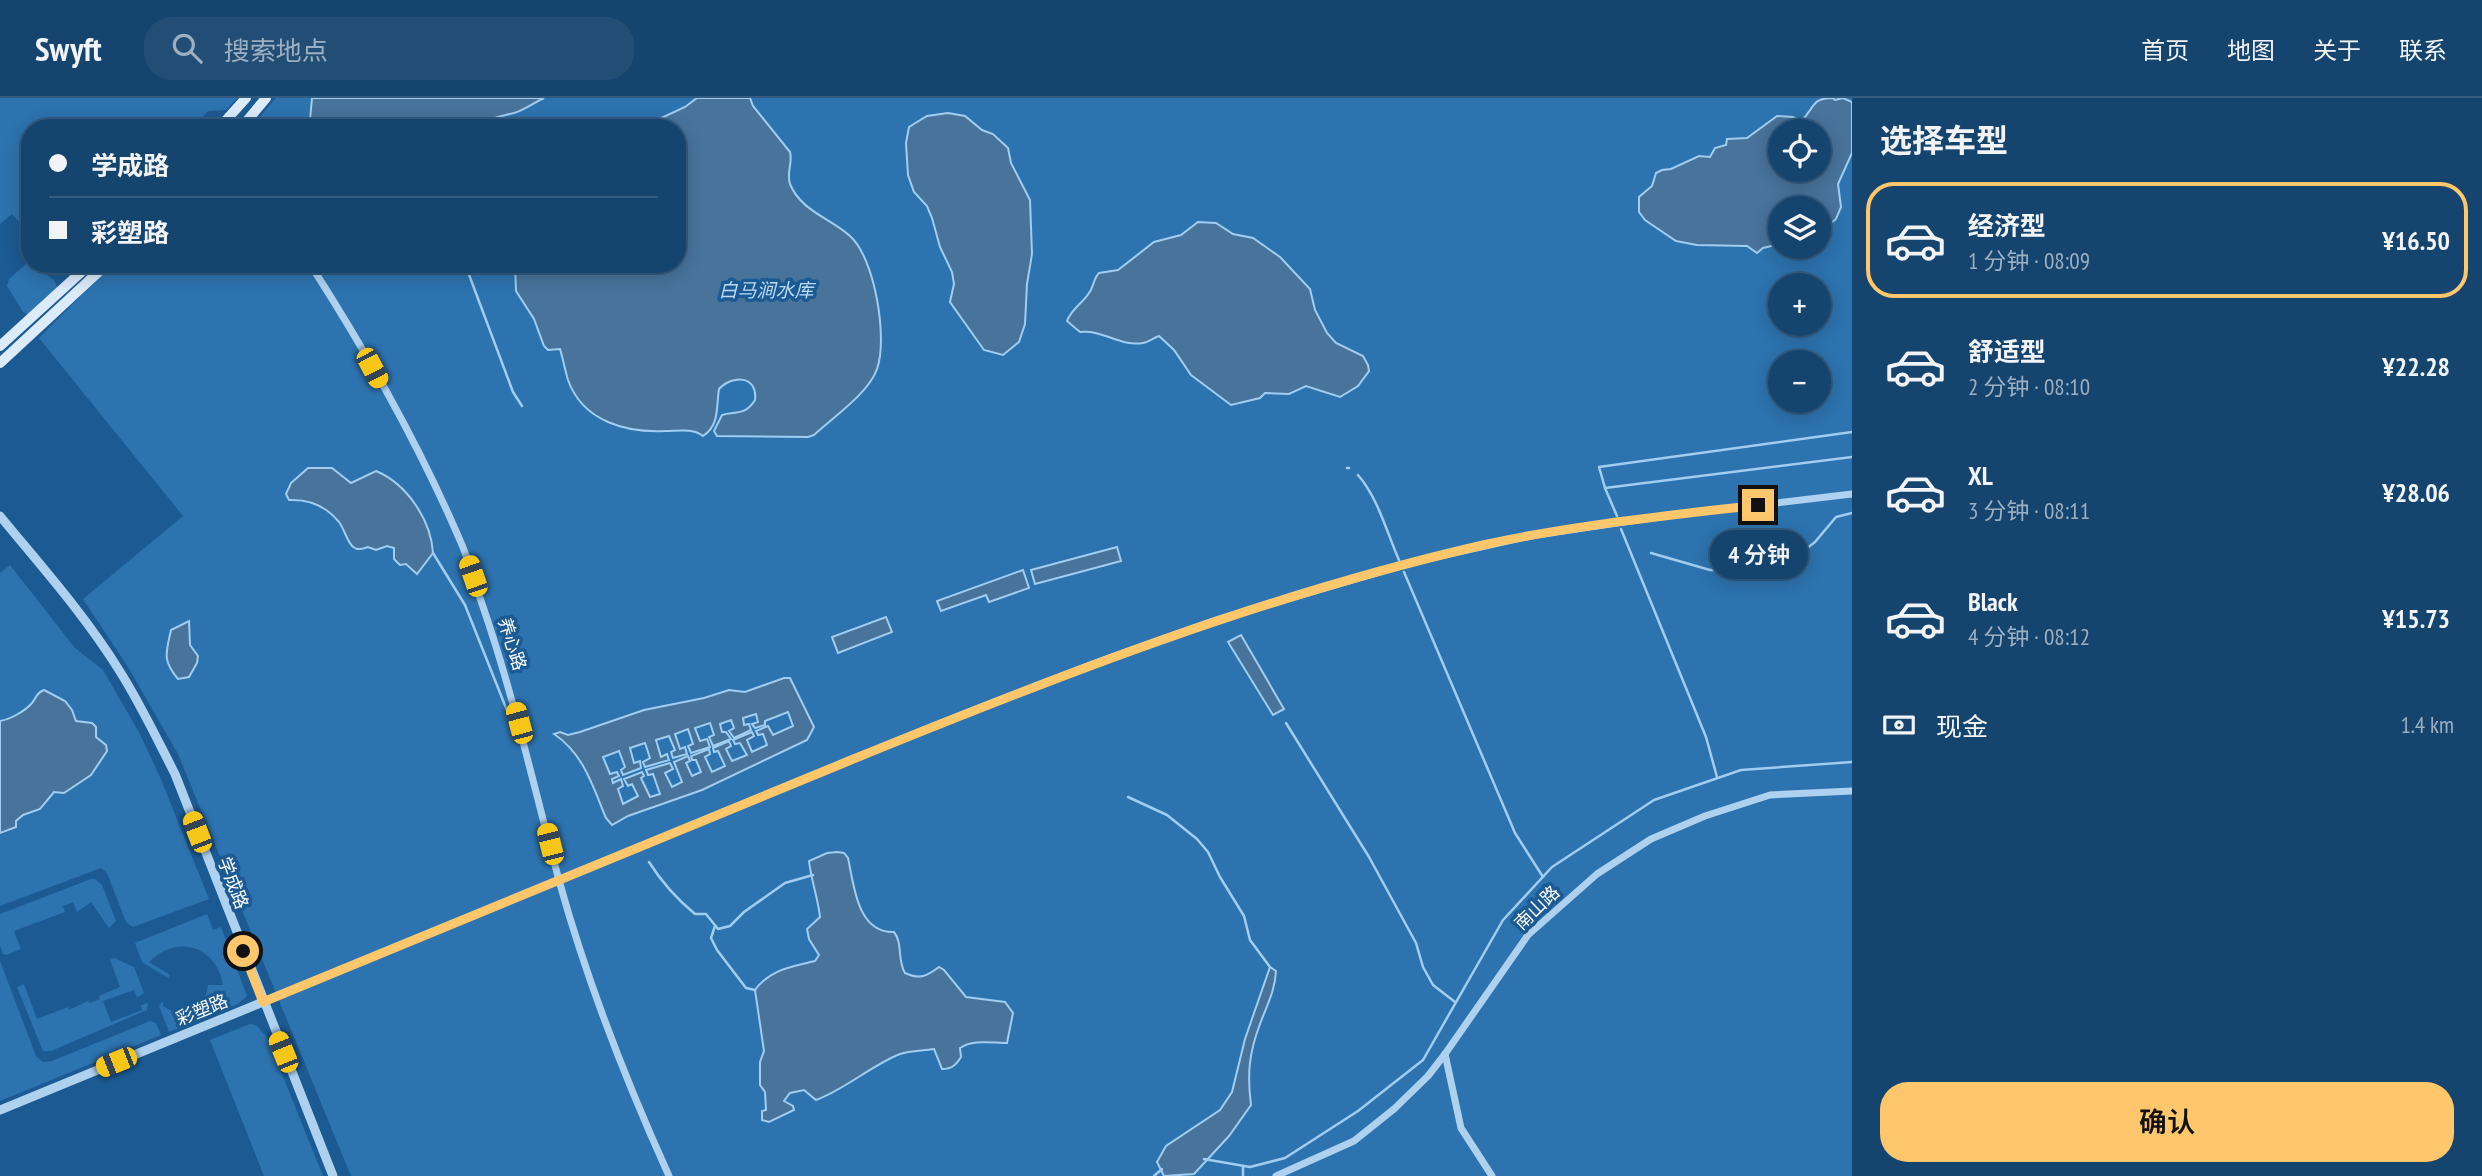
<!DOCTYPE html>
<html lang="zh">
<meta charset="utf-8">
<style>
:root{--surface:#15446e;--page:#224e76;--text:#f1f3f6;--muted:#9db0c2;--line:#345c81;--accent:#fec76c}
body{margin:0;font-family:"PT Sans Narrow","Noto Sans SC",sans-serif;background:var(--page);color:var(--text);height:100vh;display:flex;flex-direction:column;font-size:26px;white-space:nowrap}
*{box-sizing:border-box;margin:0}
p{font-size:23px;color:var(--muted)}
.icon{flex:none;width:38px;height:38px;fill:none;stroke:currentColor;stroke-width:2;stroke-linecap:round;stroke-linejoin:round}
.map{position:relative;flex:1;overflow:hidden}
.panel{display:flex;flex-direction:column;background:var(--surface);width:630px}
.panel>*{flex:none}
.hud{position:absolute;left:21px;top:21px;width:665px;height:154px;border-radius:28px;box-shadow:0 4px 18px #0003,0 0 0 2px var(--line);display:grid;align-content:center;height:154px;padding:0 28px;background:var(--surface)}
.controls{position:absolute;left:1768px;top:21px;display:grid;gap:14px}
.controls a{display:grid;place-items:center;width:63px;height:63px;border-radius:50%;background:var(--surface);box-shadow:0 4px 18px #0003,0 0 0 2px var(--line);font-size:35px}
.end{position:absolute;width:32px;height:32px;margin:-16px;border:9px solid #fec76c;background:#111;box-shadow:0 0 0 4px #111}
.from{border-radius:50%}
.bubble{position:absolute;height:49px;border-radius:24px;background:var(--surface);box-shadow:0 4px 18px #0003,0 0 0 2px var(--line);font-size:23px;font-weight:600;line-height:49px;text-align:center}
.car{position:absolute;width:21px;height:42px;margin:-21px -10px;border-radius:9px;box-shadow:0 0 5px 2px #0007;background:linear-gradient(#f5c518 24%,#345 0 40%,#f5c518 0 76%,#345 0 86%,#f5c518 0)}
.hud b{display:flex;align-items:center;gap:24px;height:66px;font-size:26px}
.hud b+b{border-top:2px solid var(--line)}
.hud i{width:18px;height:18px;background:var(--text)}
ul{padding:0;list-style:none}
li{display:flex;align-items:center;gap:21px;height:116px;margin:0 14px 10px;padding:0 14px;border:4px solid transparent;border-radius:28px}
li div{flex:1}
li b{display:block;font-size:26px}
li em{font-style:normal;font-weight:600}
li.on{border-color:var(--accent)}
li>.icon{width:63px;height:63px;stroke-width:1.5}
h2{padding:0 28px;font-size:32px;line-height:84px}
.pay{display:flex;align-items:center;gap:18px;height:77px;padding:0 28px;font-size:26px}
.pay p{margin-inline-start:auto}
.primary-button{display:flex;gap:14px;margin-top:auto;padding:14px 28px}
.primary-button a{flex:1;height:80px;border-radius:28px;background:var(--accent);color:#111;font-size:28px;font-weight:600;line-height:80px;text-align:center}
header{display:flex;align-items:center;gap:42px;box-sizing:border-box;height:98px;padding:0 35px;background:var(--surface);border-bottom:2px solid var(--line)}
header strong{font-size:33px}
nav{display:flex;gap:38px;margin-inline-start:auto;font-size:24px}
.search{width:490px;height:63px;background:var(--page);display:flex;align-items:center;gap:18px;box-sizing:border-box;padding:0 24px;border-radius:28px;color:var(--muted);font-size:26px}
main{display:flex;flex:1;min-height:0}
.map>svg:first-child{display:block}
</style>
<header>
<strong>Swyft</strong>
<div class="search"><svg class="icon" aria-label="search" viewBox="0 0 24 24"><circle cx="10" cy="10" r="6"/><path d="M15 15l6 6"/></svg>搜索地点</div>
<nav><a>首页</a><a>地图</a><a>关于</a><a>联系</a></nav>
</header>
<main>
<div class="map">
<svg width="1852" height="1078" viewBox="0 0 1852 1078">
<rect width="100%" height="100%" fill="#1c5a93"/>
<!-- green -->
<g fill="#2d73af" fill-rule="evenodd">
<path d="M0,0H237L226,12L208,13L201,21L206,30H171L181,17L169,30H30V136L12,116L0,126Z"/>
<path d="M276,0H1852V1078H351L178,656L128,569L83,501L183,418L39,240L113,166H677V30H250ZM1780,33H1818V72H1780ZM1780,110H1818V149H1780ZM1780,187H1818V226H1780ZM1780,264H1818V303H1780Z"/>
<path d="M28,164L54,182L58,191L29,217L23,214L7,188L9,181Z"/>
<path d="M10,467L75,550L103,572L140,636L160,679L209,801L133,829L126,824L107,775L101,770L0,808V475Z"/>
<path d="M91,781H95L102,787L116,823L109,830L91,804L77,814L73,804L63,808L65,814L14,833L21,851L6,857L3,856L0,847V816Z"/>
<path d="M207,816L213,832L221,829L247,898L238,906L169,934L159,908L163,903V908C184,923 205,911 208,887H223C216,847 176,836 149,864L170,877L168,880L142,864L135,845Z"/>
<path d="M114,860L134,869L144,895L137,899L134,892L103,903L111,924L142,912L141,907L148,905L147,912L51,953H43L17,889L24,886L37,921L68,909L69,912L88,903L90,905L100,901L99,898L120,889L110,862Z"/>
<path d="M0,863L36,958L43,964L52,963L150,923L156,925L161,937L0,1003Z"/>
<path d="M250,926L256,927L267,939L323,1078H264L210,942Z"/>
</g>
<!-- water -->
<g fill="#48739b" stroke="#a1cdf0" stroke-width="2" fill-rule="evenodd">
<path d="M312,0H544C535,4 524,12 514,15C500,18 485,22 473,30H313L310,22Z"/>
<path d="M697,0H750L753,8L790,54C793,65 786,75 790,86C801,113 830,120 850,138C875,160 888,241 877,271C869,295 832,320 814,337L808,339L717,338L714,333L722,317C736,313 745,318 755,302C758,278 733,276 719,291C716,309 720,327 703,338C693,330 678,333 666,333C627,335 583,324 568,282C565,272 563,261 560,251L548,252L544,248L534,221L516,193L515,166H677V30H640L685,9Z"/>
<path d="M1833,0L1835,2L1843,0L1852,4V55L1838,86L1841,109L1836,121L1823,132L1818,130V110H1780V146L1763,150L1757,155L1747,148L1697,147L1676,143L1645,122L1639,114V99L1652,88L1656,75L1662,72L1671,71L1699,58L1710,59L1715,50L1726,47L1727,41L1747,40L1777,18L1793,19L1801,23C1815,11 1810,0 1833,0ZM1780,33H1818V72H1780Z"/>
<path d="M948,15L965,18L982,32L993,36L1008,50L1011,65L1030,102L1032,156L1027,186L1025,226L1019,244L1003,257L984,252L950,204L954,186L952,174L940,149L932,120L927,108L914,94L908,77L906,45L909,29L927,18Z"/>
<path d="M1198,124L1216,125L1233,136L1253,140L1280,159L1310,191L1315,212L1327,235L1336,245L1363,258L1368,267L1369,273L1358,288L1340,299L1306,288L1289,296L1265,295L1260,300L1231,307L1191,277L1174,252L1159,238C1153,240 1149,244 1143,245C1120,249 1102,231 1080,234L1067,223C1072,210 1082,206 1089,195C1094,189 1093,181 1099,175L1118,172L1154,144L1181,137Z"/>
<path d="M308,370H332L351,385L376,373C407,386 431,422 433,455L417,476L406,466L400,467L394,461V450L387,448L376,452L368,449C348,458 348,436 339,424C326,408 309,401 289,402L286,396L291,385Z"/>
<path d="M1117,449L1121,463L1035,486L1031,472Z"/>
<path d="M1023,472L1029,490L989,504L986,497L941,513L937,503Z"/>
<path d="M886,519L892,534L838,555L832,539Z"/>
<path d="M189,523L190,547L198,558L197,565L189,579L178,581C162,562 166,555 171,532Z"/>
<path d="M1241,537L1284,611L1273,617L1228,544Z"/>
<path d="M784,580H790L814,629L807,642L702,692L628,718L612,727L606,720C593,689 584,656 554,636L560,634L568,637L580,634L644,612L704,600L729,592L745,594ZM788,614L793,628L773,637L768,628L756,633L758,637L763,636L767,647L752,654L747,642L754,638L752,634L733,642L735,646L740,645L747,657L732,663L726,651L731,648L729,643L713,650L714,654L718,653L725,668L712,674L705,659L710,656L709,651L691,658L692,662H696L701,674L692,678L686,665L690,663L688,658L674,664L682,684L672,689L665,675L673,671L670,665L646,672L648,677L653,676L660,696L650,699L641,680L644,678L642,674L624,681L628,688L632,686L638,698L623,706L618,691L623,688L621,681L613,685L612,681L619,678L617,674L610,676L603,659L619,653L625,669L621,672L623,677L641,670L640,663L634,665L630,650L645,645L650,660L643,664L645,669L669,662L667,656L661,659L656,642L669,638L675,652L671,654L673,660L687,656L685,649L680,651L675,636L688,631L693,646L688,648L691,655L710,649L707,641L700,643L695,630L710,625L714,637L709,639L713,648L731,641L726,634H722L720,626L731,622L734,630L729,633L734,640L751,632L749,626L744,627L743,620L756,616L758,624L752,626L755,630L765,627V623Z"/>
<path d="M44,592L65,603L72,612L76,623L92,625L96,629V639L106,647L107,653L91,677L64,695L54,694L40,711L23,717L16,723V729L0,735V623C11,621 25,613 32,605C37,599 36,595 44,592Z"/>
<path d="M837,754L844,755L848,760C854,787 857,835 894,834C903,845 897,862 905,875C920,882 927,878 939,869L944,872L966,899L1005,904L1013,915L1007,945C992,945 972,941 960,950L961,959C956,967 952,971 942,971L934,951C923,953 910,952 900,956C870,968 846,991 816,1002L804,992L790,995L784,1003L793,1008L794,1012L769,1024L762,1022V1013L766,1012L765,994L760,987V964L764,953L755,892C770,871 792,869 815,863L819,857L809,841L807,831L820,819C818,800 811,782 809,763L827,755Z"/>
<path d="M1270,869L1276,873C1275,893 1267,907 1260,926C1249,955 1247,976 1251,1007L1229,1038L1194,1076L1164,1078L1157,1064L1166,1048L1220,1012L1232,994L1245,941Z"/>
</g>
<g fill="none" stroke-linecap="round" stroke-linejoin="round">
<!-- stream -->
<g stroke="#a1cdf0" stroke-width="2.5">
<path d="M465,166L513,294L522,308"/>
<path d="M1852,334L1599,369L1605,390L1852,359"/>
<path d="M1347,370H1349"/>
<path d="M1358,377C1378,400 1387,435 1399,462"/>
<path d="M1605,390L1617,418"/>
<path d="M1621,431L1706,639L1717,679"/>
<path d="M433,455L465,507L510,620"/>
<path d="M1651,455L1710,472H1750L1793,461L1815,444L1836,419L1852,415"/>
<path d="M1404,474L1515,735L1543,779"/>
<path d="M1286,625L1369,759L1416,845L1423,869L1433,887L1455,904"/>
<path d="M1128,699L1167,717L1197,741L1208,754L1220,779L1244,818L1250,842L1270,869"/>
<path d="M649,764C661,783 678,802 695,816H706L718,831L730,828L744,814L785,785L813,777"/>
<path d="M715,828L711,840L717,852L746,890L755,892"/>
<path d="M1204,1061L1250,1069L1285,1060L1358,1013L1423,962L1503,822L1552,769L1654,702L1741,672L1852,664"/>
<path d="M1243,1068V1078"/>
<path d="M1154,1078L1162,1071"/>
</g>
<!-- minor -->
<g stroke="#aed1ef" stroke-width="7">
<path d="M310,166C366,253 418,345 459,440C468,459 473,480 480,500C513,594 534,690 560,786C588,886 626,983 669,1078"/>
<path d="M263,904L936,627L1098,564L1216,522L1418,463L1530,438L1657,419L1852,396"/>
<path d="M1445,956L1461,1030L1492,1078"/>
<path d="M1276,1078L1354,1043L1394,1011L1428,978L1445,956L1528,837L1597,776L1651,741L1705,718L1770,697L1852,693"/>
</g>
<!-- tertiary -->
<g stroke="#aed1ef" stroke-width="9">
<path d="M0,418C41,468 85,517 119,572C140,605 157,641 175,676L333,1078"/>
<path d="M0,1012L263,904"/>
</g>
<!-- secondary -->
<g stroke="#dbebfa" stroke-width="10">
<path d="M219,30L246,0"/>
<path d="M241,30L266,0"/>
<path d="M0,248L90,166"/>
<path d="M0,265L107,166"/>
</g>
</g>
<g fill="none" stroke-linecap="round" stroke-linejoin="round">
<!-- route -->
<path stroke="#fec76c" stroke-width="9" d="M243,853L263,904C459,825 654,742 851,662C1057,578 1265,497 1483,447C1573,427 1666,418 1758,407"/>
</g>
<g text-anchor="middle" stroke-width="7" stroke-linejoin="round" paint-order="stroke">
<!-- street labels -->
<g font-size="18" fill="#fff" stroke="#1c5a93">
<text transform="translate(512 546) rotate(72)" y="6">养心路</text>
<text transform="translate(233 785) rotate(69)" y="6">学成路</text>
<text transform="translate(1537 810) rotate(-44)" y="6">南山路</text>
<text transform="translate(202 912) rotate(-22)" y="6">彩塑路</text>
</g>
<!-- water labels -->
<g font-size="19" font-style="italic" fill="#badaf5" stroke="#1c5a93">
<text x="766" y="199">白马涧水库</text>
</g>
</g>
</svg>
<div class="controls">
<a><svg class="icon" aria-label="locate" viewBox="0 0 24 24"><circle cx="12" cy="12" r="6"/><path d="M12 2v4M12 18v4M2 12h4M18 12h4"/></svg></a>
<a><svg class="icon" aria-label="layers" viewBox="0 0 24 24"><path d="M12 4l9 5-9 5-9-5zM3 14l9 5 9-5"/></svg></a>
<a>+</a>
<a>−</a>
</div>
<i class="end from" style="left:243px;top:853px"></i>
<i class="end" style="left:1758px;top:407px"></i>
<div class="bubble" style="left:1710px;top:432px;width:98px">4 分钟</div>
<i class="car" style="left:372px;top:270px;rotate:152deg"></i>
<i class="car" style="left:473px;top:478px;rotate:341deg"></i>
<i class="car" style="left:519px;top:625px;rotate:345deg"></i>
<i class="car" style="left:197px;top:734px;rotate:339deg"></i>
<i class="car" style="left:550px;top:746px;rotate:346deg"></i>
<i class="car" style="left:283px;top:954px;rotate:338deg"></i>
<i class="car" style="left:116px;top:964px;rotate:248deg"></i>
<div class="hud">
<b><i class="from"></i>学成路</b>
<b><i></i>彩塑路</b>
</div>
</div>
<section class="panel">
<h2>选择车型</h2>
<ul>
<li class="on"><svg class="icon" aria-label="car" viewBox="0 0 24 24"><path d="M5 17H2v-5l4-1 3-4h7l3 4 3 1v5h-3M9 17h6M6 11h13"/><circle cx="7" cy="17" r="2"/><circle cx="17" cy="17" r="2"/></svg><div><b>经济型</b><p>1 分钟 · 08:09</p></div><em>¥16.50</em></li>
<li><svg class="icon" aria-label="car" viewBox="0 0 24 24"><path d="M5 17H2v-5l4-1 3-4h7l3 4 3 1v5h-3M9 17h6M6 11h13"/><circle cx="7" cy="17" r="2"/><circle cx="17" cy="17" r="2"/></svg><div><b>舒适型</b><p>2 分钟 · 08:10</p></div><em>¥22.28</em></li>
<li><svg class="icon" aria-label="car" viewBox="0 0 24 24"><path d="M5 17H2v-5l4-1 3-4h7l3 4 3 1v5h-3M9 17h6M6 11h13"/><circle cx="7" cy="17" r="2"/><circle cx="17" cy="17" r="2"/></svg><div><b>XL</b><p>3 分钟 · 08:11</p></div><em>¥28.06</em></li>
<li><svg class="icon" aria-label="car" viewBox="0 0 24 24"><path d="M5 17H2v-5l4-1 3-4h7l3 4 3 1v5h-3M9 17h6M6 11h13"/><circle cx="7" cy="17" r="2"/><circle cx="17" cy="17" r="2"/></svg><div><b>Black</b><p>4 分钟 · 08:12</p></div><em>¥15.73</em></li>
</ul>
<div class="pay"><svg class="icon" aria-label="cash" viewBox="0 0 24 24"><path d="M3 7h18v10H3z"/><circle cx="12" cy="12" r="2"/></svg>现金<p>1.4 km</p></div>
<div class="primary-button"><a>确认</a></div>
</section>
</main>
